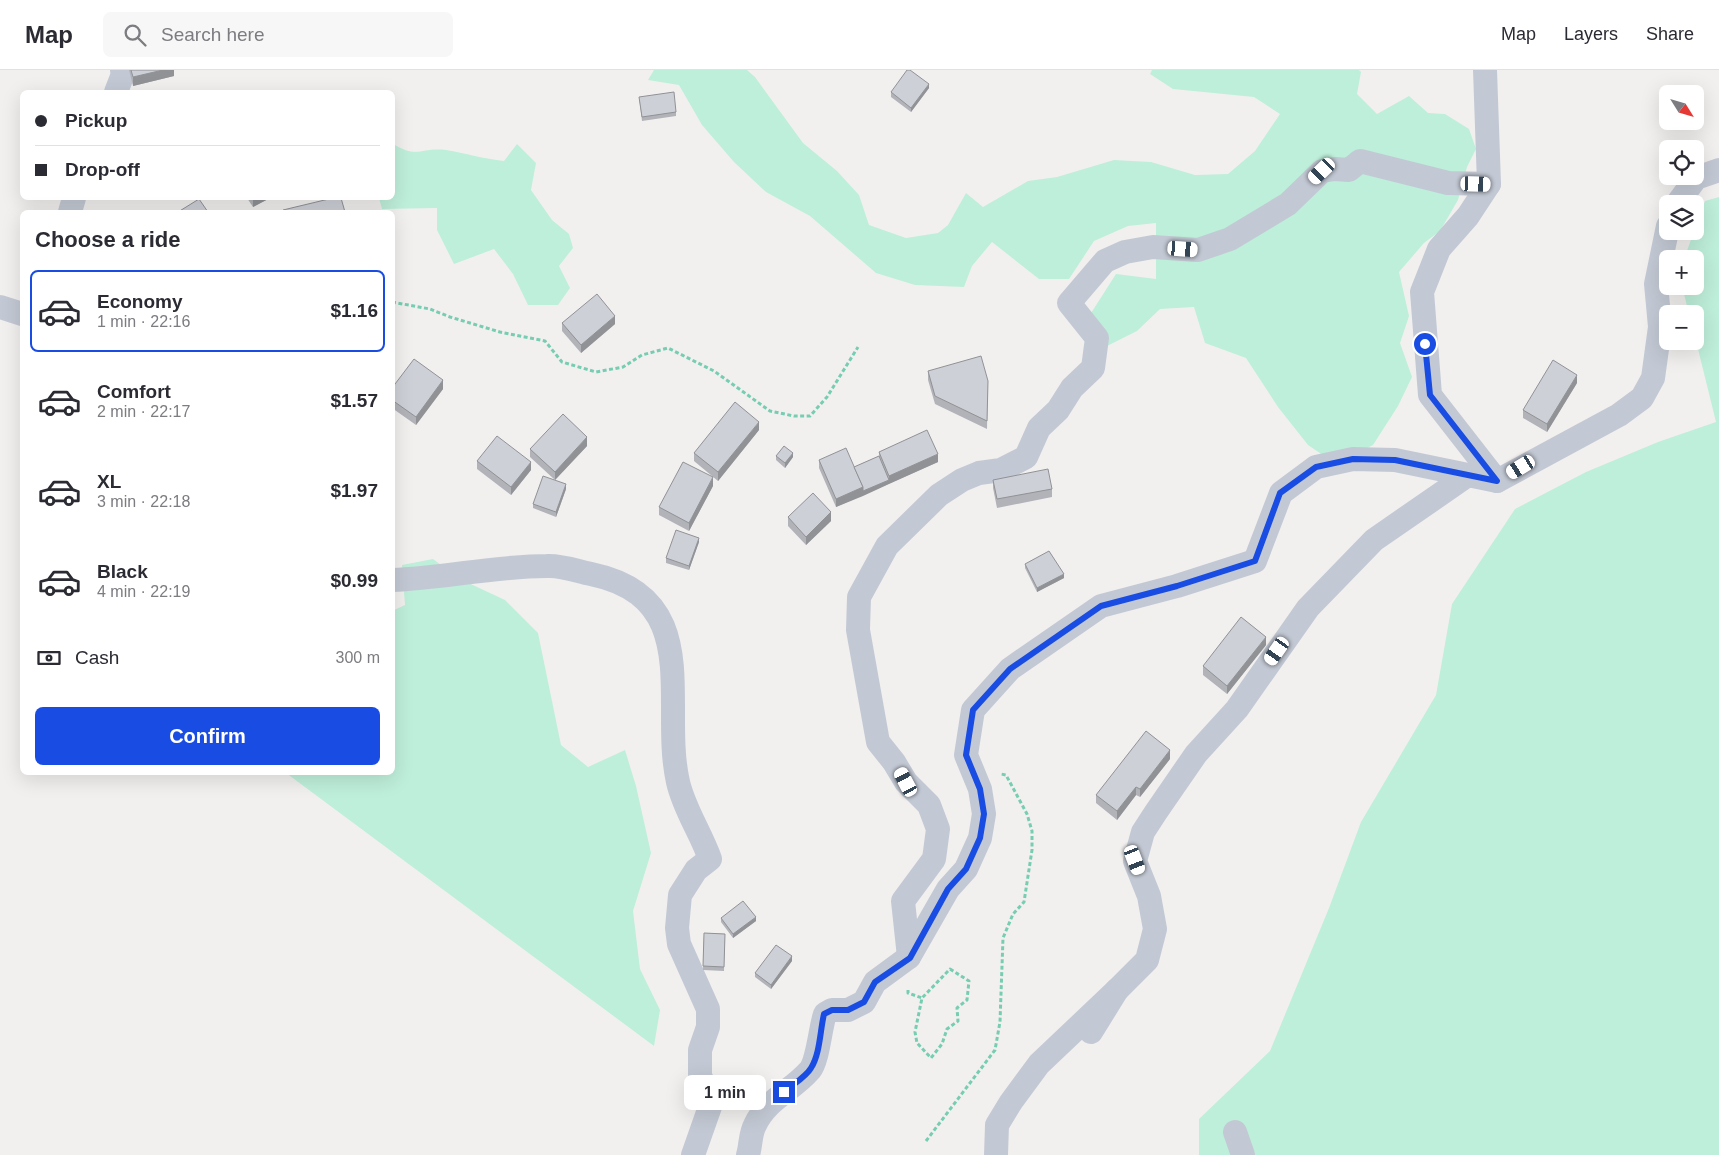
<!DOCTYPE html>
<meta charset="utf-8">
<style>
:root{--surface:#fff;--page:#f7f7f7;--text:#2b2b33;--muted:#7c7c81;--line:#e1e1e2;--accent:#194ce2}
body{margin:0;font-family:Helvetica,sans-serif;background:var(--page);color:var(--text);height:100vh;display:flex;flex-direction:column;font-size:19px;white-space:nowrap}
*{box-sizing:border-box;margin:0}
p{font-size:16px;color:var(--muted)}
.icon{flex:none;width:28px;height:28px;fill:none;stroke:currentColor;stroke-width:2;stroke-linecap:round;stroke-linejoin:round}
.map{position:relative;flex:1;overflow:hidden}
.side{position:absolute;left:20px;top:140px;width:375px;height:565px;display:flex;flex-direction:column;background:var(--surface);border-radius:8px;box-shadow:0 5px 20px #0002}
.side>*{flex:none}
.top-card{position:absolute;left:20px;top:20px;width:375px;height:110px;border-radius:8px;box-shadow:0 5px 20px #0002;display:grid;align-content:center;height:110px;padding:0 15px;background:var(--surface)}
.needle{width:32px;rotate:127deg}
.controls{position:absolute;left:1659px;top:15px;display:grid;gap:10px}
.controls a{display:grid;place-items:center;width:45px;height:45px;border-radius:8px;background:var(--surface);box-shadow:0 5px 20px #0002;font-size:25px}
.end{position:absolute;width:22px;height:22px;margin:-11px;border:6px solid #194ce2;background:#fff;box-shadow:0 0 0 2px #fff}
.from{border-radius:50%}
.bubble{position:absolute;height:35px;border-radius:8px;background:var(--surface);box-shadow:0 5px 20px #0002;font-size:16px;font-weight:800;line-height:35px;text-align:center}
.car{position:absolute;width:15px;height:30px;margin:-15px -8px;border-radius:6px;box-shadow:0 0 4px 1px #0007;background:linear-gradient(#fff 24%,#345 0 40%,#fff 0 76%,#345 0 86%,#fff 0)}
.top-card b{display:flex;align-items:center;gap:18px;height:48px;font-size:19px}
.top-card b+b{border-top:1px solid var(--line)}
.top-card i{width:12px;height:12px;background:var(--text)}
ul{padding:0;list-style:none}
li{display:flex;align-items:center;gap:15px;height:82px;margin:0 10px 8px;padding:0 5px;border:2px solid transparent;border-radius:8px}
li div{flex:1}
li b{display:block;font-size:19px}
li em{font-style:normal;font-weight:800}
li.current{border-color:var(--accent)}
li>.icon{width:45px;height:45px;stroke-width:1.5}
h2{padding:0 15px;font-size:22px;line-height:60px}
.pay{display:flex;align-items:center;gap:12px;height:55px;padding:0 15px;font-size:19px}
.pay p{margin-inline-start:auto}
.primary-button{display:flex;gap:10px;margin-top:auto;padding:10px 15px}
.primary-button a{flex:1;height:58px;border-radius:8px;background:var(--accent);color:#fff;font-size:20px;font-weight:800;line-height:58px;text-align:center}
header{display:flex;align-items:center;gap:30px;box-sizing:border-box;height:70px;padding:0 25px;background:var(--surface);border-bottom:1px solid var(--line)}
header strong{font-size:24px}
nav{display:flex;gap:28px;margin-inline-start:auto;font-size:18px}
.search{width:350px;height:45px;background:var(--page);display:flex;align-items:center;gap:12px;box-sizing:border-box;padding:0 18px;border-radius:8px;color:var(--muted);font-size:19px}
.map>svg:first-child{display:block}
</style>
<header>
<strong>Map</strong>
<div class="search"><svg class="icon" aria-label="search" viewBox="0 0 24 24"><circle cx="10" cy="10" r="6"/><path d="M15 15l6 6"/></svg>Search here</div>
<nav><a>Map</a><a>Layers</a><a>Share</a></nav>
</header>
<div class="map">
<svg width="1719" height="1085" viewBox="0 0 1719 1085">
<rect width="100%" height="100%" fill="#f2f0ef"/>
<!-- green -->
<g fill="#beefda">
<path d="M654,0H747L755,7L803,73L837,101L859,125L869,155L906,168L938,163L948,155L966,123L983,137L1028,111L1057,107L1114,90L1151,92L1195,105L1228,104L1255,81L1280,44L1254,27L1173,19L1150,4L1152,0H1359L1361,2L1357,24L1377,44L1409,26L1428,43L1445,44L1469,59L1476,79L1467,97L1458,130L1440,161L1424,173L1399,202L1409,246L1400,273L1412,307L1398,336L1373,375L1336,394L1308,375L1278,337L1246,288L1205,273L1194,237L1160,239L1137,261L1103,278L1084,254L1116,204L1156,209V153L1128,156L1094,171L1069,209H1039L992,172L972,196L964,217L915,215L876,203L810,146L766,122L734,92L702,55L679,15L648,10Z"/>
<path d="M393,74C418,89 421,77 446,80C465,83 484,89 504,91L517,74L536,93L531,120L552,150L569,164L573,178L559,196L570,218L558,235H528L513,204L494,179L454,194L437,160V138L382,139L379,128H392Z"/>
<path d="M1719,127V1085H1199V1049L1270,981L1329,838L1361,752L1436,625L1452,534L1515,439L1586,402L1658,372L1716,352L1695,267V244H1689L1682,216H1695V189H1684L1705,131Z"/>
<path d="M433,489L460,509L505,530L538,563L561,675L588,697L625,680L636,716L651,783L633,841L640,899L660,940L654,976L286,703L392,702V541L405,535L402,495Z"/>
</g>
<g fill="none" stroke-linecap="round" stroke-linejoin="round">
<!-- path -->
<g stroke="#76cdb2" stroke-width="3" stroke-dasharray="4 2.5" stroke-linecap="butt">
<path d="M392,232L430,239L450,247L500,262L545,271L562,292L596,302L623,297L642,285L668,278L714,301L770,341L794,346H810L827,327L858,277"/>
<path d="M950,899L969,911L967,930L957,938L958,951L947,959L942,974L931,988L917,973L915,962L922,928Z"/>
<path d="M908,920V923L922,928"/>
<path d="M926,1071L995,980L1000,952L1003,868L1013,844L1024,832L1032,780V761L1027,744L1006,705L1001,704"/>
</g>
<!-- minor -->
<g stroke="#c3c9d4" stroke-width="24">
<path d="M1485,0L1489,114L1468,146L1439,179L1422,222L1430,325L1497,411"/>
<path d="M116,22L123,4L122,0"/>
<path d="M1489,114L1448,113L1360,91L1349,100L1335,99L1322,101L1288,134L1230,169L1198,180L1153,177L1125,182L1105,191L1069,233L1097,268L1093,298L1072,318L1058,340L1039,358L1026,387L1001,400L979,403L962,410L939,425L887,476L859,527L858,560L878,672L894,692L906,712L929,735L938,759L934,789L903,831L909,887L948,819L966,799L980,768L984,744L980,719L966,685L973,640L1010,599L1101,536L1177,516L1255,491L1281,423L1316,397L1353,389L1395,390L1497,411L1619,345L1642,328L1653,308L1660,257L1656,214L1668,156"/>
<path d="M1677,134L1696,108L1719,100"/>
<path d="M70,142L74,128"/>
<path d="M0,237L22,244"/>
<path d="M392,510C444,508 495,496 547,496C561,495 577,501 591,504C706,528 660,633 678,712C684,739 701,763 710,789L696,800L680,825L677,858L679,874L708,939V957L700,980V1006L712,1031L693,1085"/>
<path d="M1117,920L1147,890L1155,859L1149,826L1135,791L1143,762L1156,742L1196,684L1237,639L1308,538L1374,470L1468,405"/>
<path d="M1235,1062L1243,1085"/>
<path d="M748,1085C751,1075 750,1064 755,1055C767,1029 792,1021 810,1000C818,990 820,959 825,944L832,940H848L864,932L875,912L909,887"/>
<path d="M996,1085L997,1055L1011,1032L1039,994L1117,920L1091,962"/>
</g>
</g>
<!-- wall -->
<g fill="#b1b3b9">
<path d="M129,0H174V6L133,16Z"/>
<path d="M929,18L911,42L891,27V22Z"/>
<path d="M639,27L676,42V46L642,51Z"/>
<path d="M247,128H270L253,137Z"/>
<path d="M562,253L615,254L581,283L562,261Z"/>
<path d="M928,301L988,311L987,359L935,334L928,310Z"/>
<path d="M1577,313L1547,362L1523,348V340Z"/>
<path d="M392,318L443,319L416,355L392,338Z"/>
<path d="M759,360L718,411L694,391V383Z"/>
<path d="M587,376L555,410L530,387V379Z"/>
<path d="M879,382L938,392L836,437L819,398V390L854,397L879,386Z"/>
<path d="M776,386L793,387L785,398L776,390Z"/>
<path d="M477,391L531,400L511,425L477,399Z"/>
<path d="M993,410L1052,419V427L997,438L993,418Z"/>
<path d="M713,416L689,461L659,445V437Z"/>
<path d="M566,419L556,447L533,438V434Z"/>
<path d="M788,447L831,451L806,475L788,456Z"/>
<path d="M699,472L689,500L666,493V488Z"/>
<path d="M1025,494L1064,508L1037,522L1025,498Z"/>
<path d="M1266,575L1227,624L1203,605V596Z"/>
<path d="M1170,689L1140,727L1136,725L1117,750L1096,733V725Z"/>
<path d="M721,848L756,851L733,868L721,852Z"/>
<path d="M704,863L725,864L724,901L703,900Z"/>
<path d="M792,891L771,919L755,907V903Z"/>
</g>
<!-- shaded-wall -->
<g fill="#909296">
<path d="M163,0H174V6L133,16V7Z"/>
<path d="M929,14V18L911,42V38Z"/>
<path d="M255,128H270L253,137V129Z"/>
<path d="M615,246V254L581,283V275Z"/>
<path d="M1577,305V313L1547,362V354Z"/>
<path d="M443,310V319L416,355V347Z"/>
<path d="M759,352V360L718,411V402Z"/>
<path d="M587,367V376L555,410V402Z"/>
<path d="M793,383V387L785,398V393Z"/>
<path d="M938,384V392L889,414V406Z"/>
<path d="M531,392V400L511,425V417Z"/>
<path d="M713,407V416L689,461V453Z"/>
<path d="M889,410V414L863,426V421Z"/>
<path d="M566,414V419L556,447V442Z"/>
<path d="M863,417V426L836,437V429Z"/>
<path d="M831,442V451L806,475V467Z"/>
<path d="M699,468V472L689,500V496Z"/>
<path d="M1064,504V508L1037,522V518Z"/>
<path d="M1266,567V575L1227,624V616Z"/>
<path d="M1170,680V689L1140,727V719Z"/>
<path d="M1136,717V725L1117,750V741Z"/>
<path d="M756,847V851L733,868V864Z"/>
<path d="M792,886V891L771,919V915Z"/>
</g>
<!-- building -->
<g fill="#ced0d7" stroke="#909296">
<path d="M131,0H163L133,7Z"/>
<path d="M907,0H910L929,14L911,38L891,22Z"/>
<path d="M674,22L676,42L642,47L639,27Z"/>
<path d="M333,128H341L345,142H284L283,140Z"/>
<path d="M199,129L208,142H178Z"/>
<path d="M597,224L615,246L581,275L562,253Z"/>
<path d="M981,286L988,311L987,351L935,326L928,301Z"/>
<path d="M414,289L443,310L416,347L392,330V318Z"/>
<path d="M1553,290L1577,305L1547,354L1523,340Z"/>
<path d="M735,332L759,352L718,402L694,383Z"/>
<path d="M563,344L587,367L555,402L530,379Z"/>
<path d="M927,360L938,384L889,406L879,382Z"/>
<path d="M497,366L531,392L511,417L477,391Z"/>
<path d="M784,376L793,383L785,393L776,386Z"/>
<path d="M846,378L863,417L836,429L819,390Z"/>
<path d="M879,386L889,410L863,421V417L854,397Z"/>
<path d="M683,392L713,407L689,453L659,437Z"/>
<path d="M1048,399L1052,419L997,429L993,410Z"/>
<path d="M543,406L566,414L556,442L533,434Z"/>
<path d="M813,423L831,442L806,467L788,447Z"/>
<path d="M676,460L699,468L689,496L666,488Z"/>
<path d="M1049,481L1064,504L1037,518L1025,494Z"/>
<path d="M1241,547L1266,567L1227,616L1203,596Z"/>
<path d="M1146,661L1170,680L1140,719L1136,717L1117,741L1096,725Z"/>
<path d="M743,831L756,847L733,864L721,848Z"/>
<path d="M704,863L725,864L724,897L703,896Z"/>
<path d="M776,875L792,886L771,915L755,903Z"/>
</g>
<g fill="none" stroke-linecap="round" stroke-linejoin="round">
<!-- route -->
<path stroke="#194ce2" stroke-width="6" d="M784,1022C792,1015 806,1007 811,998C820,984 820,961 824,944L832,940H848L864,932L875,912L910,888L948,819L966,799L980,768L984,744L980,719L966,685L973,640L1010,599L1101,536L1177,516L1255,491L1280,423L1316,397L1353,389L1395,390L1497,411L1430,325L1425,274"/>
</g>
</svg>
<div class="controls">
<a><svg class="needle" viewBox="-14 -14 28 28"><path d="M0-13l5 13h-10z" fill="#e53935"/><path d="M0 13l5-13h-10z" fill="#7c7c81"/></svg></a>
<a><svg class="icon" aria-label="locate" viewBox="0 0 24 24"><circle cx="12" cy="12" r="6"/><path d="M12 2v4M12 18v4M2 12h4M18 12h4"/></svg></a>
<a><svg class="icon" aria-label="layers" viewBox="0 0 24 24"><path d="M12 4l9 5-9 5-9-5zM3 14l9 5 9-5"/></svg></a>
<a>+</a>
<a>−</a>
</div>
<i class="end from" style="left:1425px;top:274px"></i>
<i class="end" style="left:784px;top:1022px"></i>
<div class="bubble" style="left:684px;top:1005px;width:82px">1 min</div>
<i class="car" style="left:1322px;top:101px;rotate:226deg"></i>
<i class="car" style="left:1476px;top:114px;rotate:92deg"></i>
<i class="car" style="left:1183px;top:179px;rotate:94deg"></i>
<i class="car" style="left:1521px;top:397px;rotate:239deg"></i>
<i class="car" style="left:1277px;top:581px;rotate:215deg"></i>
<i class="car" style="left:906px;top:712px;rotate:332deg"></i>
<i class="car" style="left:1135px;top:790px;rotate:159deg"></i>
<div class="top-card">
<b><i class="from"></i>Pickup</b>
<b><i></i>Drop-off</b>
</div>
<section class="side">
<h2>Choose a ride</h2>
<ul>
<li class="current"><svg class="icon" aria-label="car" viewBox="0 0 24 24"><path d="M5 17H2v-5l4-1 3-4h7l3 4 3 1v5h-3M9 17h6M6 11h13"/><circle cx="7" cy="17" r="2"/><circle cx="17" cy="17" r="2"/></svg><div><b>Economy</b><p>1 min · 22:16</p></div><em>$1.16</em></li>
<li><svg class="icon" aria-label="car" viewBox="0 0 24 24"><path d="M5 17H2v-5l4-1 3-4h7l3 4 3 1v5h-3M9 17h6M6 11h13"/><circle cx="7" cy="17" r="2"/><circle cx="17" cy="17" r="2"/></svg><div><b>Comfort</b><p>2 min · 22:17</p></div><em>$1.57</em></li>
<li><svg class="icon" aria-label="car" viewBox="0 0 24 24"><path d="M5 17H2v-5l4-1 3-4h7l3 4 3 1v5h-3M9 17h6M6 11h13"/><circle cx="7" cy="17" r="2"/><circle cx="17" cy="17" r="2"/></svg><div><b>XL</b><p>3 min · 22:18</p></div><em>$1.97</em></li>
<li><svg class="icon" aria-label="car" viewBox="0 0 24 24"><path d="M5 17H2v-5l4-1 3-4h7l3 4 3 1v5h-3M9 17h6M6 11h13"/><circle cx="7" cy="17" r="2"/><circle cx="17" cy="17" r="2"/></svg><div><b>Black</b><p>4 min · 22:19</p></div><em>$0.99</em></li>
</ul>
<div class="pay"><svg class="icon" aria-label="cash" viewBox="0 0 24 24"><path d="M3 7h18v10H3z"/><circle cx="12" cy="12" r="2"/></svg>Cash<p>300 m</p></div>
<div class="primary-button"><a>Confirm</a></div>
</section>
</div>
